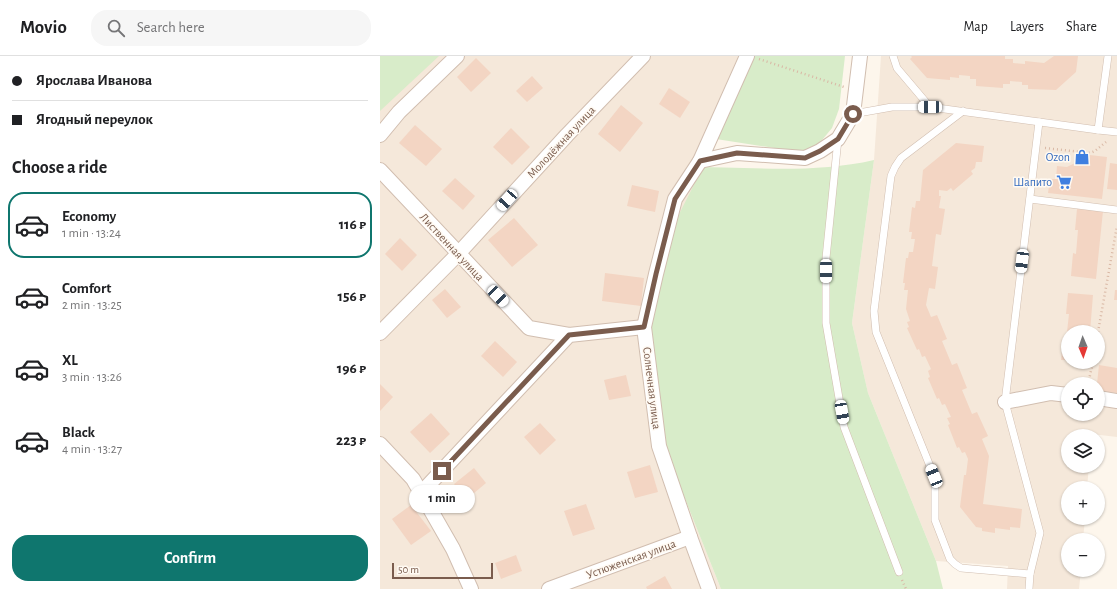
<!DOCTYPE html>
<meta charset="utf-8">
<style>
:root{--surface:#fff;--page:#f6f6f6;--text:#202124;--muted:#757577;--line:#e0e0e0;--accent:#0f766e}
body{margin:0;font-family:"Alegreya Sans",sans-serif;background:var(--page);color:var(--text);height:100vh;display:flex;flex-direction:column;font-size:15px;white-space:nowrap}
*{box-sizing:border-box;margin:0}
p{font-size:13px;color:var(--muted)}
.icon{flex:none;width:22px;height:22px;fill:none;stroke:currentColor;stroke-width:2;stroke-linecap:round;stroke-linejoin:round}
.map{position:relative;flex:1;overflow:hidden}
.details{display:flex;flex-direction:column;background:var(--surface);width:380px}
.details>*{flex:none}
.hud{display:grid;align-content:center;height:88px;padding:0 12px;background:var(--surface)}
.needle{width:26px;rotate:178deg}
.tools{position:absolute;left:681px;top:269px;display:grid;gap:8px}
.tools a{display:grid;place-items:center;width:44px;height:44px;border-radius:50%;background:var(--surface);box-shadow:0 1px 3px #0004;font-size:20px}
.scale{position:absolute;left:12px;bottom:10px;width:101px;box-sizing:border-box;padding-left:4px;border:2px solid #7a5c4d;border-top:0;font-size:11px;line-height:14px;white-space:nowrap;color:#7a5c4d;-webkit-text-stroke:3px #fffaf3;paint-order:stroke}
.end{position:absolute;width:18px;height:18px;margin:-9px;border:5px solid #7a5c4d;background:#fff;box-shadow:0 0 0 2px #fff}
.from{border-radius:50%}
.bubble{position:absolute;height:28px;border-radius:14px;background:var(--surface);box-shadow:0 1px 3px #0004;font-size:13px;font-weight:600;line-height:28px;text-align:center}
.car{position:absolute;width:12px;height:24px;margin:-12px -6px;border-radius:5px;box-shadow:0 0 3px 1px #0007;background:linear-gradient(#fff 24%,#345 0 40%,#fff 0 76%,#345 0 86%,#fff 0)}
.hud b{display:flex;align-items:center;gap:14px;height:38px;font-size:15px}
.hud b+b{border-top:1px solid var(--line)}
.hud i{width:10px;height:10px;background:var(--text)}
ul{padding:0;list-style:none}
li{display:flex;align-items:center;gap:12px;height:66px;margin:0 8px 6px;padding:0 4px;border:2px solid transparent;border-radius:16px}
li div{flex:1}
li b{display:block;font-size:15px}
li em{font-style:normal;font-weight:600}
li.current{border-color:var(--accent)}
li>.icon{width:36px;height:36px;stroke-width:1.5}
h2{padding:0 12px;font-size:18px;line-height:48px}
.button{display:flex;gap:8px;margin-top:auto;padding:8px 12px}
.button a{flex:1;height:46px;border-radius:16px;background:var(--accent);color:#fff;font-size:16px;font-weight:600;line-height:46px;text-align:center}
header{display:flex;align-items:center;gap:24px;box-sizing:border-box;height:56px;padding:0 20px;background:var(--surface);border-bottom:1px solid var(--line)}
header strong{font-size:19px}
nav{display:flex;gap:22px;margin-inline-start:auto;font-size:14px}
.search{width:280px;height:36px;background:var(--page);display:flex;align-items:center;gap:10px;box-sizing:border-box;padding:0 14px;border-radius:16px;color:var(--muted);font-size:15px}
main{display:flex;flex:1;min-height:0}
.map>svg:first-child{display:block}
</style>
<header>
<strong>Movio</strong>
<div class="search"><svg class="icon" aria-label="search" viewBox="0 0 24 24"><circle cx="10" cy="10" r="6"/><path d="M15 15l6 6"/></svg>Search here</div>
<nav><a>Map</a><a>Layers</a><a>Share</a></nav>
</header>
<main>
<section class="details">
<div class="hud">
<b><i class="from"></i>Ярослава Иванова</b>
<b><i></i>Ягодный переулок</b>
</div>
<h2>Choose a ride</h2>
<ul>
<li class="current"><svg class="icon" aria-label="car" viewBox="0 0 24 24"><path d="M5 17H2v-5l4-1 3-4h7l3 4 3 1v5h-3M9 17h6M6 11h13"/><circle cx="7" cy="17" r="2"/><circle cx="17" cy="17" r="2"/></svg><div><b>Economy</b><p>1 min · 13:24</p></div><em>116 ₽</em></li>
<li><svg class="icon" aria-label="car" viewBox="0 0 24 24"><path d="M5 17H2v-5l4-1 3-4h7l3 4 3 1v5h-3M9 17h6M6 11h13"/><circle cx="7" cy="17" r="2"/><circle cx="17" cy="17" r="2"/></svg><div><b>Comfort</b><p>2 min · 13:25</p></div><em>156 ₽</em></li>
<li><svg class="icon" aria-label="car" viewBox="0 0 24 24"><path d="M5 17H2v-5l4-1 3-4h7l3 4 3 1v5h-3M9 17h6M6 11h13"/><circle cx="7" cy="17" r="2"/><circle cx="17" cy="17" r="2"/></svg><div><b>XL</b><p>3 min · 13:26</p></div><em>196 ₽</em></li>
<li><svg class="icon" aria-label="car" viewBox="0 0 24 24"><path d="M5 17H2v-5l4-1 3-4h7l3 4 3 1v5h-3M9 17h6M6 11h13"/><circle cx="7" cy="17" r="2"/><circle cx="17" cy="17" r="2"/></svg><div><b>Black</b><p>4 min · 13:27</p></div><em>223 ₽</em></li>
</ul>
<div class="button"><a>Confirm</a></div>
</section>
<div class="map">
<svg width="737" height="533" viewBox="0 0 737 533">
<rect width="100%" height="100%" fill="#fdf6ec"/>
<!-- residential -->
<g fill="#f5e8da" fill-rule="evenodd">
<path d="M0,0H374L318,124L294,168L286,395L341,533H0Z"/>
<path d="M501,0H737V381L712,378L711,380H688V410H709L707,432H688V462H705L703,484H688V514H701L699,533H627L628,510L556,505L488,337L472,267L494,104ZM688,276H718V306H688ZM688,328H718V358H688Z"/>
</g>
<!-- green -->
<g fill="#d8ecc9">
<path d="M0,0H59L0,55Z"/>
<path d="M374,0H465L459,53L452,72L438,89L420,96L336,83Z"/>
<path d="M494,104L472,267L488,337L556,505L563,533H341L286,395L269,280L294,168L323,111C380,112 438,117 494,104Z"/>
</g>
<!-- building -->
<g fill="#f3d5c3">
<path d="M531,0H625V3H633V7L645,8V5L664,7L674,0H698L696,16L676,34L648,33V29H642V26L630,25V28H623V32L596,30V23H590V20L579,19V22L570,21V24L547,22L530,3L532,1Z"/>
<path d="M96,2L111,17L91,36L77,21Z"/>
<path d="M152,20L163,32L147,46L136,35Z"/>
<path d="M289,32L310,46L300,62L279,48Z"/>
<path d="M241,49L263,67L240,96L218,78Z"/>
<path d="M35,69L62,93L46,110L19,87Z"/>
<path d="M131,72L150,91L132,109L113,91Z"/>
<path d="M576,87L604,90L602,106H596L595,112L591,115L593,118L573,135L571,132L567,135L559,134V140H561L559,152L565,153L561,179L556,178L552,210L558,211L555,233L549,232L546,249L551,261L557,259L567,283L562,285L572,309L577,307L587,332L582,334L592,358L597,356L608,380L602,383L609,400L603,448L642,453L640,472L630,471V474L615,472V477L602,475V472L596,471L580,451L584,419H586L588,403L585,396L582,397L579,391L577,392L568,369L570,368L567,362L571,361L565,348L562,349L559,342L557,343L548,322L550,321L548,315L551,313L545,300L542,301L539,293L537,294L527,272L529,271L527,266L530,265L526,253L528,234H524L525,227H523L526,202H528L529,196H533L535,183H531L532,176H529L532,151L535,152L536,145H540L543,114Z"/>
<path d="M701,98L727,101L722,143L668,137L670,123H676L677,110L687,111L695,107Z"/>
<path d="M730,107L737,108V134L727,133Z"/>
<path d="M75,122L95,140L83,154L62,135Z"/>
<path d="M252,129L279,135L275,156L247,150Z"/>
<path d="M697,153L723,155L716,223L691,220L693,197L696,198L698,174H695Z"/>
<path d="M134,162L158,189L132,211L108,184Z"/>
<path d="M20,182L37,199L22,215L5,198Z"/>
<path d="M225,217L264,222L261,250L222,245Z"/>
<path d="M65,233L81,251L67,262L52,244Z"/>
<path d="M735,234H737V244H734Z"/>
<path d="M688,237L713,239L710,276H687L689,258H686Z"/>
<path d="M687,278H688V304H681L684,281L687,282Z"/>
<path d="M115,285L137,306L123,321L101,300Z"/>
<path d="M719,309L737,312V337L718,335V328H717Z"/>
<path d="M246,319L251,340L229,344L224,324Z"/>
<path d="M0,328L13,341L0,355Z"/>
<path d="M51,357L70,378L50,397L30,376Z"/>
<path d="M160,367L176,384L160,399L144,381Z"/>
<path d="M270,409L278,436L255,442L247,416Z"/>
<path d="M94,412L106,427L87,443L74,428Z"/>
<path d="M206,448L215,473L193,480L184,455Z"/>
<path d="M31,449L51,475L31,489L12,463Z"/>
<path d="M136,499L142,515L121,523L115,507Z"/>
<path d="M285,520L292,533H267L266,531Z"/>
</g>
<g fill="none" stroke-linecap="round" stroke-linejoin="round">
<!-- service casing -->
<g stroke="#d1beb0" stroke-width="8">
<g id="service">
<path d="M513,0L517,12L550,51L718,74L728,0"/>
<path d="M583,55L521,102L515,111L511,120L494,255L496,276L554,420L555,428V464L570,503L575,508L581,512L650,518L660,477L625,346L659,66"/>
<path d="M473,58L512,51H550"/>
<path d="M718,74L737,76"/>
<path d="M458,83L446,202V267L464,371L519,516"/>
<path d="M650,143L737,154"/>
<path d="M649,533L650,518"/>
</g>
</g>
<!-- minor casing -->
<g stroke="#d1beb0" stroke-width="16">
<g id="minor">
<path d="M0,79L19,56L77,0"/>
<path d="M320,105L357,97L425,102L440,95L458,83L473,58L480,0"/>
<path d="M0,114L149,272L189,279"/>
<path d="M0,277L78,198L187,79L263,0"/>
<path d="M718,342L737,345"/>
<path d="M625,346L671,337L688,339"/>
<path d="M0,388L33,423L73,493L91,533"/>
<path d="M41,437L189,279L264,271"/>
<path d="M169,533L310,481"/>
<path d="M329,533L310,481L279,390L264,271L276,218L295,143L320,105L367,0"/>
</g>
</g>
<!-- path -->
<g stroke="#d9b8a5" stroke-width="2.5" stroke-dasharray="1 3" stroke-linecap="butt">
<path d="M379,3L464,31"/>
<path d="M665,92L710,97L715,95L726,86"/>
<path d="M718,276L737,170"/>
<path d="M708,328L713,306"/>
<path d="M522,524L526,533"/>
</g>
<!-- service -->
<use href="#service" stroke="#fff" stroke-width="7"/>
<!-- minor -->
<use href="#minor" stroke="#fff" stroke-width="14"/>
</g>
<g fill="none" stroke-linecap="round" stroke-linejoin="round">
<!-- route -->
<path stroke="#7a5c4d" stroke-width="5" d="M62,415L189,279L264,271L276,218L295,143L320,105L357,97L425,102L440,95L458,83L473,58"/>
</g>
<!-- icons -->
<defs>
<g id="shop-bare" transform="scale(1.2)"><path d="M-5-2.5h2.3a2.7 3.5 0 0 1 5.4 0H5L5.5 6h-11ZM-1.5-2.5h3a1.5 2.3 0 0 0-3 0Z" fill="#3f7fe0" stroke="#fffaf3" stroke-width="2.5" paint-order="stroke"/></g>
<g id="supermarket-bare" transform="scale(1.2)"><path d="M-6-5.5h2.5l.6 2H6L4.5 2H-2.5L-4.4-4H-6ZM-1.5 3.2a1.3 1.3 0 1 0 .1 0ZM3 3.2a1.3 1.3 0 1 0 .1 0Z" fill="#3f7fe0" stroke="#fffaf3" stroke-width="2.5" paint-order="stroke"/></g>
</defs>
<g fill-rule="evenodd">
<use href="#shop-bare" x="702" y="101"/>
<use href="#supermarket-bare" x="684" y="126"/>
</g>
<g text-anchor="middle" stroke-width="3" stroke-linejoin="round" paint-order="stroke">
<!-- street labels -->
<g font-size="12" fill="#7a5c4d" stroke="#fffaf3">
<text transform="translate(181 86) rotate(-47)" y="4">Молодёжная улица</text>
<text transform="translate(72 191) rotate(47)" y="4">Лиственная улица</text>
<text transform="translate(272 332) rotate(83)" y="4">Солнечная улица</text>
<text transform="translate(251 503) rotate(-20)" y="4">Устюженская улица</text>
</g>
<!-- shop labels -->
<g font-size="12" fill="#366cbe" stroke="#fffaf3" text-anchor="end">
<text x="690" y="105">Ozon</text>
<text x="672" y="130">Шапито</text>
</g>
</g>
</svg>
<div class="tools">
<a><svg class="needle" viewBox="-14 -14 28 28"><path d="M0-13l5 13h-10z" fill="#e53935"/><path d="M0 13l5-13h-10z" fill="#757577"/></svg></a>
<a><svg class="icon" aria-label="locate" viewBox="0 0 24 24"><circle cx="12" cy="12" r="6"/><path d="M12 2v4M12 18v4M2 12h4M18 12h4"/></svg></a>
<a><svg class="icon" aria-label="layers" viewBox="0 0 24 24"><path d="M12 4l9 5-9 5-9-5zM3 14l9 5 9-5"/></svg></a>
<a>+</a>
<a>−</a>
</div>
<div class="scale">50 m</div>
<i class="end from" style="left:473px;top:58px"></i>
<i class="end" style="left:62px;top:415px"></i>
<div class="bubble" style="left:29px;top:429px;width:66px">1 min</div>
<i class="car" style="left:550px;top:51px;rotate:270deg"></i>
<i class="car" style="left:127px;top:144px;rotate:222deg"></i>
<i class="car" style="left:642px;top:205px;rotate:187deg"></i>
<i class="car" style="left:446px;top:215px;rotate:180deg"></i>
<i class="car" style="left:118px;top:240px;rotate:136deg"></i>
<i class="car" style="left:462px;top:356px;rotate:170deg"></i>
<i class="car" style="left:554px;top:420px;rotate:338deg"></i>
</div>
</main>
